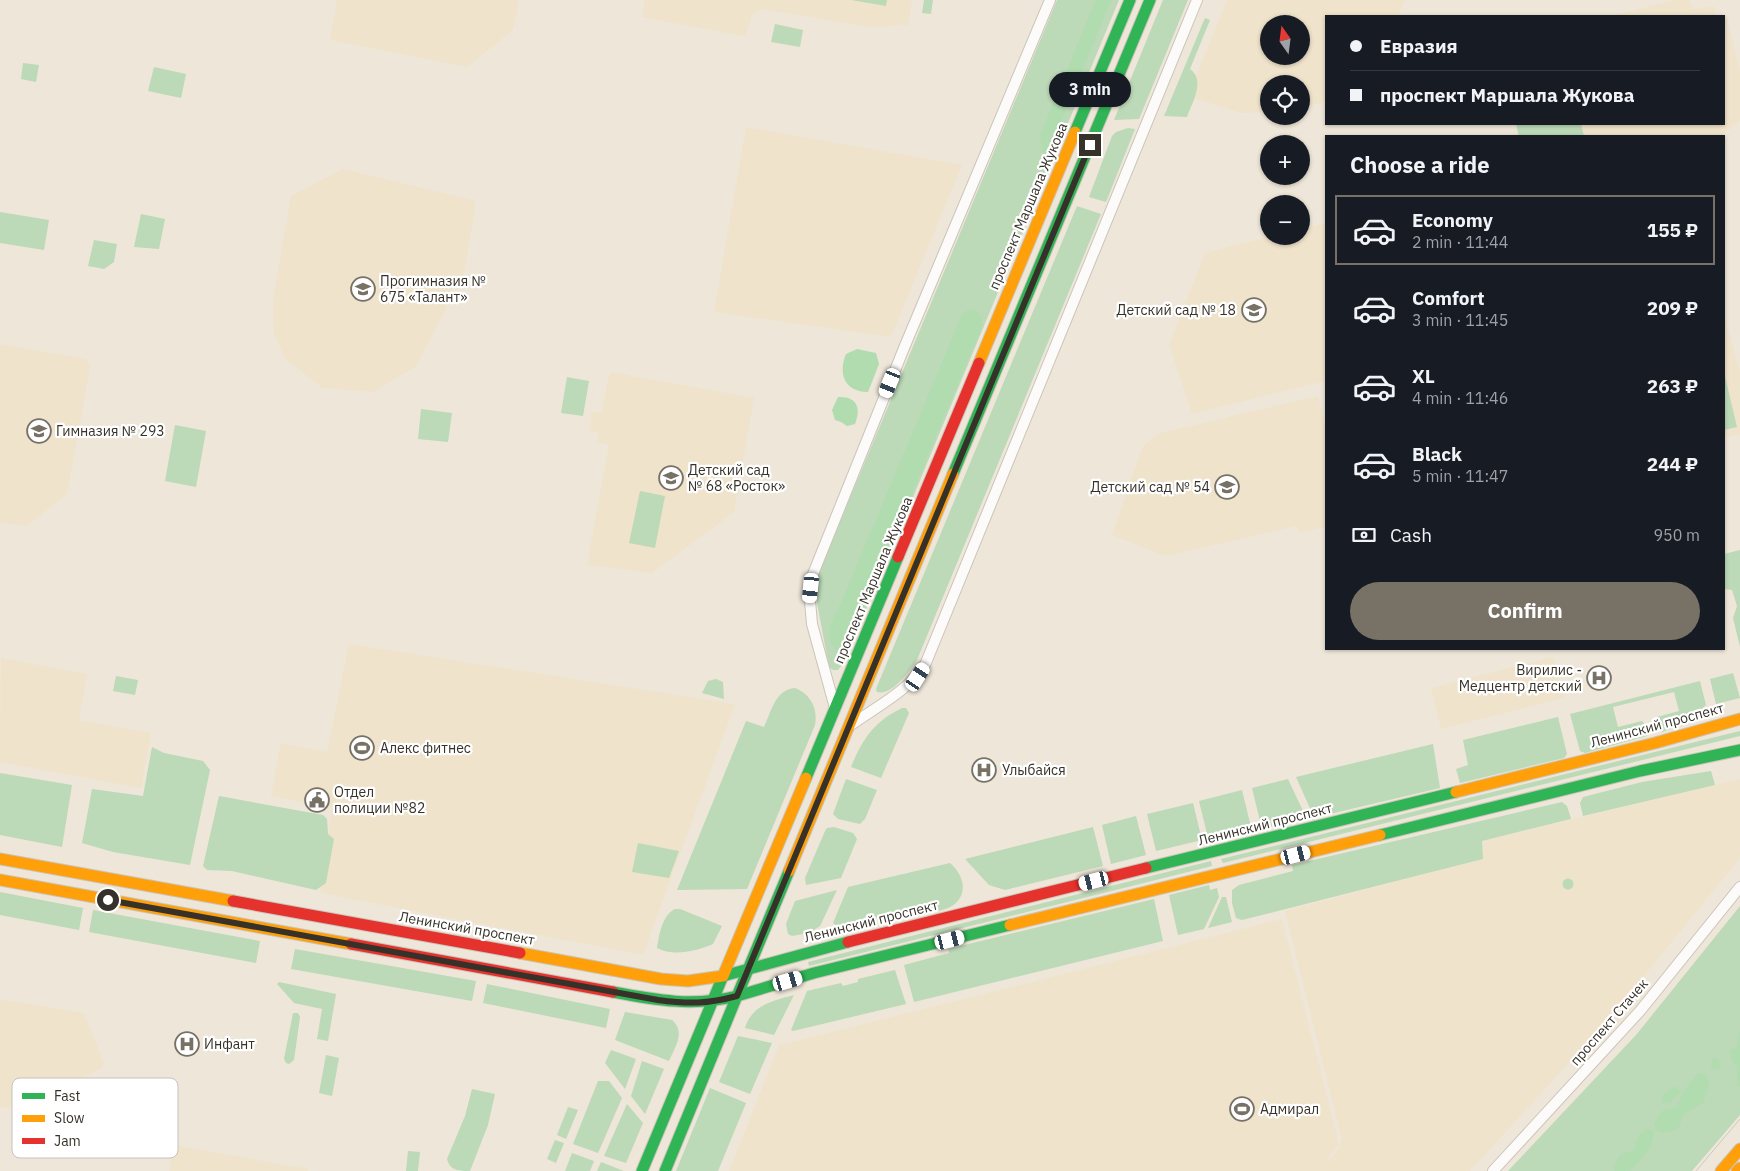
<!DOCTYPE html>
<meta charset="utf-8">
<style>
:root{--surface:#171b24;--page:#20242c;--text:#f1f3f6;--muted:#9ea1a6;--line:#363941;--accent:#777166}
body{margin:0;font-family:"IBM Plex Sans",sans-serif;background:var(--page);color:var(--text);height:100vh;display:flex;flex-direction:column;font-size:19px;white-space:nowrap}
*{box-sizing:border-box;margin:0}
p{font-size:16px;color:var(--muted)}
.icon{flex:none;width:28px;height:28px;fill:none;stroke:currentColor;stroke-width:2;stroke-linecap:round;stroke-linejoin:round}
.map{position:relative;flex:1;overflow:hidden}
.side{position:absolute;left:1325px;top:135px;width:400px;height:515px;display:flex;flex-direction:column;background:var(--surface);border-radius:0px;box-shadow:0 1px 4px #0004}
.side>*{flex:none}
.guide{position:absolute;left:1325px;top:15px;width:400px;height:110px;border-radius:0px;box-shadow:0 1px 4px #0004;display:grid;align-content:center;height:110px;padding:0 25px;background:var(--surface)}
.needle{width:32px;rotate:346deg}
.fabs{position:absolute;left:1260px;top:15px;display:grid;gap:10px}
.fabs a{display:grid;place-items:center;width:50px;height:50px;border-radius:50%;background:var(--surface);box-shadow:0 1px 4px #0004;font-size:25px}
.end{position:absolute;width:22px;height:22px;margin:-11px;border:6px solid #373229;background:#fff;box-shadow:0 0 0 2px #fff}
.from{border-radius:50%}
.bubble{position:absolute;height:35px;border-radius:18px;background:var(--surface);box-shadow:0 1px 4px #0004;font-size:16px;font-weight:800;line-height:35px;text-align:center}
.car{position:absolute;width:15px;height:30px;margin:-15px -8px;border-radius:6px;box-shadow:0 0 4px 1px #0007;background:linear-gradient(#fff 24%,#345 0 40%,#fff 0 76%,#345 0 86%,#fff 0)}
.guide b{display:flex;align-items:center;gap:18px;height:48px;font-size:19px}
.guide b+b{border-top:1px solid var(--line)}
.guide i{width:12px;height:12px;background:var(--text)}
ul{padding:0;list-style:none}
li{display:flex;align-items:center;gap:15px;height:70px;margin:0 10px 8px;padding:0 15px;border:2px solid transparent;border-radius:0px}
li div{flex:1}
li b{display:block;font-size:19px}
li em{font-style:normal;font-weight:800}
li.current{border-color:var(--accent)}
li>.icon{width:45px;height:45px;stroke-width:1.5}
h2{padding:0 25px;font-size:22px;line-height:60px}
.pay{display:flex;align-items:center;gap:12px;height:55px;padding:0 25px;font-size:19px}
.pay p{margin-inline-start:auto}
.action{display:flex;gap:10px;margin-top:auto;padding:10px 25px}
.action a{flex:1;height:58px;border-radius:30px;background:var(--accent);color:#fff;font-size:20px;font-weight:800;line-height:58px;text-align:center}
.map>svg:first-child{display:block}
</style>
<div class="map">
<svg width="1740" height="1171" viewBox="0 0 1740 1171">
<rect width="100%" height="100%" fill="#eee6d8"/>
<!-- built -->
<g fill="#f0e3cb" fill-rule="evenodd">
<path d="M337,0H519L513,30L467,67L330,40Z"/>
<path d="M645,0H912L908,25L868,27L762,9L752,15L746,36H743L642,17Z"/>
<path d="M1227,0H1405L1398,16H1326V100L1320,104L1301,106V84H1269V111L1252,113H1241L1188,96ZM1269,24H1301V56H1269Z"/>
<path d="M1676,0H1689L1693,9L1714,6L1716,16H1611Z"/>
<path d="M1727,19L1740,70V120L1721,136H1518L1515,124H1724V20Z"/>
<path d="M746,127L962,165L891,337L714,312Z"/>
<path d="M343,169L476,201L463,280L453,278L447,307L416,366L373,392L323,388L285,359L273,331V299L291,196Z"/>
<path d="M1326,223V381L1192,414L1169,345L1205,253L1272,236H1301V229Z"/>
<path d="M1724,314L1740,373V434L1724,438Z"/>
<path d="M0,344L87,359L90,368L67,494L26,526L0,522Z"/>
<path d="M610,372L754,398L734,512L652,573L587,565L609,445L597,442L599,433L589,430L592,412L601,413Z"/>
<path d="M1318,396L1326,431V527L1299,533L1297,526L1165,556L1112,535L1142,448L1157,434Z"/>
<path d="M349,644L735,704L643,955L320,893L332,808L271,796L281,743L327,752Z"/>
<path d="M1553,657L1564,698L1441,729L1431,688Z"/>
<path d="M1,658L87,674L79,720L151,733L141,788L0,762Z"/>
<path d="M1740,779V858L1608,1020L1470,1171H729L779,1045L1282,919L1339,1145L1327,1159L1328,1161L1339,1149L1342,1140L1285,911L1483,859L1482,841Z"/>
<path d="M0,999L84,1013L104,1063L102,1068L21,1110L0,1107Z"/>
<path d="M173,1145L308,1169V1171H169Z"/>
</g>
<!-- green -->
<g fill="#bcd9b8">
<path d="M851,0H887L886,6Z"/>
<path d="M924,0H933L931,14L922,13Z"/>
<path d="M1057,0H1119L880,577L841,666L838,670H833L829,667L817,603L818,575Z"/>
<path d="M1163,0H1188L1139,119L1114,120Z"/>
<path d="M1205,18L1210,20L1190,69C1206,80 1192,103 1187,117L1164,116Z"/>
<path d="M775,24L803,30L800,47L771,42Z"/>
<path d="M23,63L39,65L36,82L21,79Z"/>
<path d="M154,67L186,74L181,98L148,91Z"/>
<path d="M1516,124H1581L1584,136H1519Z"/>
<path d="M1128,128L1135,129L1106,202L1089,197L1112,136L1116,132Z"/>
<path d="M1077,206L1101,214L917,660C909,671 893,696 877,692L876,689Z"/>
<path d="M0,212L49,220L44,250L0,243Z"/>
<path d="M141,214L165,219L159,249L134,247Z"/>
<path d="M94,240L117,244L114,262L104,269L88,266Z"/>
<path d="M1724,372L1737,427L1724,430Z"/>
<path d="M567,377L589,381L583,416L561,413Z"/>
<path d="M421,409L452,413L448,442L418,439Z"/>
<path d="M175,425L206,431L196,487L165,481Z"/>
<path d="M640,491L665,496L655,548L629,543Z"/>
<path d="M1740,550V647L1733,618L1737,606L1732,590L1724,589V554Z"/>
<path d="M1733,673L1740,698L1716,704L1710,679Z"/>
<path d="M116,676L138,680L135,695L113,691Z"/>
<path d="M716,679L723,682L724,699L702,693L708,681Z"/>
<path d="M1700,681L1706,705L1697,713L1699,719L1662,732L1656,726L1657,717L1679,711L1674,692L1613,707L1618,727L1642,721L1648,728L1647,736L1585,753L1580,751L1570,714Z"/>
<path d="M795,688C811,694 818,709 815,725L747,889L677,890L746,721L764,727C772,710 775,690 795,688Z"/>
<path d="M902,708H906L909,713L881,778L851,767C862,739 875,721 902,708Z"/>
<path d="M1558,717L1567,754L1564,758L1460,783L1456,769L1468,765L1463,740Z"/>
<path d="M1740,731V736L1223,863L1221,859Z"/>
<path d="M1433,744L1440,788L1317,817L1313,815L1296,777Z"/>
<path d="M152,747L164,753L203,761L210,770L190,865L113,852L82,843L92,789L143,796Z"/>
<path d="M1711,771L1715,785L1583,816L1580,803L1583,797L1642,782Z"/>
<path d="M0,773L72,785L62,847L0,835Z"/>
<path d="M846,779L877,790L865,819L860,824L838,819L833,814Z"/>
<path d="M1288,779L1303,811L1302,818L1267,828L1261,825L1252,788Z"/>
<path d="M1242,790L1251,827L1208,838L1199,801Z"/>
<path d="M219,796L323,815L327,819L328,834L334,839L326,883L316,890L232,871L207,870L203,866Z"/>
<path d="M1562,802L1567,806L1571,819L1482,841L1483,859L1242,920L1236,918L1232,903V890L1239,885L1293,871L1292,865Z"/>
<path d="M1193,803L1202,840L1156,851L1147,814Z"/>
<path d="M1136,816L1146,855L1111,864L1102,825Z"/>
<path d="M834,827L853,833L857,839L841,878L806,885L805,878L825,831L827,828Z"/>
<path d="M1093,827L1103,866L1005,890L989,885L965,859Z"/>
<path d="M638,843L679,851L669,878L632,872Z"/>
<path d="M1211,861L1212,866L809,966L808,962Z"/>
<path d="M950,863C963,874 970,894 952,906C944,911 931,912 921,914L920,908L838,927L833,923L848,887Z"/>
<circle cx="1568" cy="884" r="5.5"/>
<path d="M1209,885L1210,890L1217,888L1219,897L1204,929L1178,935L1169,895Z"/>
<path d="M837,890L820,926L809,933L792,936L788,934L786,924L795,901Z"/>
<path d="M0,892L83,908L79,930L0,915Z"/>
<path d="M1222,897H1226L1232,922L1208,928Z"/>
<path d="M1154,899L1163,941L914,1002L904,965L949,953L948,949Z"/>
<path d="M1740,906V1115L1692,1171H1508L1636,1035Z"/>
<path d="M675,909H680L722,926L713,944C696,951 674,957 657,948C659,936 662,915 675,909Z"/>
<path d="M93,910L260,941L256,963L89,932Z"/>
<path d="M295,949L476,981L472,1001L291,969Z"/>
<path d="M895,970L906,1004L793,1031L791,1030L807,991L841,983L843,986L858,982V979Z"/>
<path d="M279,982L336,994L328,1041L317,1039L322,1009L294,1003L277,984Z"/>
<path d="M487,984L610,1009L606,1028L483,1003Z"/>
<path d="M794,995L774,1035L745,1028C752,1005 772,1001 794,995Z"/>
<path d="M625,1012L672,1020C686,1032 675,1047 669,1061L615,1040Z"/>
<path d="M293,1013H298L300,1017L294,1060L289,1064L286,1063L284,1059Z"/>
<path d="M738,1036L772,1043L750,1094L719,1082Z"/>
<path d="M611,1050L636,1059L625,1089L605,1063Z"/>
<path d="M326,1055L339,1058L332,1096L319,1093Z"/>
<path d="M642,1061L664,1069L645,1114L631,1096Z"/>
<path d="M598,1081H609L622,1098L598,1153L573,1144Z"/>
<path d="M710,1088L746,1103L718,1171H676Z"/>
<path d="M472,1089L495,1094L488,1125L470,1171C459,1171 450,1171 447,1159L465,1116Z"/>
<path d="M627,1104L643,1123L626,1163L604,1156Z"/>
<path d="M568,1107L578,1110L566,1139L557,1135Z"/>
<path d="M555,1140L564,1143L556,1163L547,1159Z"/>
<path d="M408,1151L420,1152L418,1171H406Z"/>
<path d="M572,1153L594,1161L590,1171H565Z"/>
<path d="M601,1162L624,1171H597Z"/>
</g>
<!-- forest -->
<g fill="#b0dcb0">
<path d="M1096,0H1111L1047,156L1043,153L1040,136Z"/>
<path d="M969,310H975L982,318L980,331L845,652L839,653C821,638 832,619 841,603L963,313Z"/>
<path d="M857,349L876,353L879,364L868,392C844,392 838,373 846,354Z"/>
<path d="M838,397C856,396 862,407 855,424L847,426L841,422L835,420L832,410Z"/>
<path d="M1740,1031V1086H1738L1737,1067L1733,1062L1730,1051L1737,1046Z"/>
<path d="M1714,1057L1720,1061V1068L1716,1070L1711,1069V1063Z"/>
<path d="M1699,1073L1706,1074L1709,1083L1703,1103L1683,1114L1679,1127C1671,1132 1665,1135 1656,1130L1654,1124L1663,1110L1676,1108L1685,1090Z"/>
<path d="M1675,1086L1682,1093L1673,1098L1671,1102L1662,1103V1096Z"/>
<path d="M1647,1129L1653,1130C1655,1147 1641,1159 1630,1171H1615L1613,1167L1621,1154L1633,1151L1639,1136Z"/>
</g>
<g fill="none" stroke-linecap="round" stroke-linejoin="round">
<!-- street casing -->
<g stroke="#cac4ba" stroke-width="12">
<g id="street">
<path d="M835,708L812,624L810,601L813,574L904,348L1050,0"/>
<path d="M851,725C876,707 908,691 925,665L1197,0"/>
<path d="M1493,1171L1640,1011L1740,887"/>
</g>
</g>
<!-- fast casing -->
<g stroke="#cac4ba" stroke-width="13">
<g id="fast">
<path d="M1075,132L1130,0"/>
<path d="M953,474L1150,0"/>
<path d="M806,778L898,557"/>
<path d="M1380,835L1640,771L1740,750"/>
<path d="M1146,868L1456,792"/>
<path d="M613,992C655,1000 694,1007 737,996L789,871"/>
<path d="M642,1171L723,976L848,942"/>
<path d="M665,1171L737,996L814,973L1010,925"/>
</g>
</g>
<!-- slow casing -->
<g stroke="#cac4ba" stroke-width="13">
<g id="slow">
<path d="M979,363L1075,132"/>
<path d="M1456,792L1655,743L1740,719"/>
<path d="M0,859L233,901"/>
<path d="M789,871L953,474"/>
<path d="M0,880L351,944"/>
<path d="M1010,925L1380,835"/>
<path d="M520,953L661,979L688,981L723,976L806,778"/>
<path d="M1721,1171L1740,1149"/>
<path d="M1737,1171L1740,1168"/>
</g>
</g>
<!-- jam casing -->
<g stroke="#cac4ba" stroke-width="13">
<g id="jam">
<path d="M898,557L979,363"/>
<path d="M233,901L520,953"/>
<path d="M848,942L1146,868"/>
<path d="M351,944L613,992"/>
</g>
</g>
<!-- street -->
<use href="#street" stroke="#fcfbf9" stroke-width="10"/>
<!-- fast -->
<use href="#fast" stroke="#30b455" stroke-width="11"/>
<!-- slow -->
<use href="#slow" stroke="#ff9f0a" stroke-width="11"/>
<!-- jam -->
<use href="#jam" stroke="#e5322d" stroke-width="11"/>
<!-- tram -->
<path stroke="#cbc9c5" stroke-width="1" d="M1696,1171L1740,1119"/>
</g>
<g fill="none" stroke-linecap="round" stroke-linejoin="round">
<!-- route -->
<path stroke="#373229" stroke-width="6" d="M108,900L658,1000C689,1004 707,1004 737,996L1090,145"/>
</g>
<!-- icons -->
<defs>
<g id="school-ring" transform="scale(1.25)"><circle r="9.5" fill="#fff" stroke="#777166" stroke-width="1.5"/><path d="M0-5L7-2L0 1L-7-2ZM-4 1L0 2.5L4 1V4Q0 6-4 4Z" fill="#777166"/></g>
<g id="hospital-ring" transform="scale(1.25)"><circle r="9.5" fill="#fff" stroke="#777166" stroke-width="1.5"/><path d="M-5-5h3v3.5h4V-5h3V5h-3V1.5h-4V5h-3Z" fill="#777166"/></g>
<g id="stadium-ring" transform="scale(1.25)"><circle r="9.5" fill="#fff" stroke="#777166" stroke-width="1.5"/><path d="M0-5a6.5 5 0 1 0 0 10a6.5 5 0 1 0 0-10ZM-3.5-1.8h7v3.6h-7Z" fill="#777166"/></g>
<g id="civic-ring" transform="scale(1.25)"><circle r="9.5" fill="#fff" stroke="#777166" stroke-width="1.5"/><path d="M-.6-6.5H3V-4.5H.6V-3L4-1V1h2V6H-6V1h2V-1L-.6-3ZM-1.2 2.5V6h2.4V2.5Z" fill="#777166"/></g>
</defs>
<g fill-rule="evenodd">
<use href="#school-ring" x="363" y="289"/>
<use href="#school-ring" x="1254" y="310"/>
<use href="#school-ring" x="39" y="431"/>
<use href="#school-ring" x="671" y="478"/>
<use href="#school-ring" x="1227" y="487"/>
<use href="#hospital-ring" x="1599" y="678"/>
<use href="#stadium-ring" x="362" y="748"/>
<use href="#hospital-ring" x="984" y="770"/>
<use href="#civic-ring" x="317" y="800"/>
<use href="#hospital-ring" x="187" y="1044"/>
<use href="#stadium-ring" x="1242" y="1109"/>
</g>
<g text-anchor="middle" stroke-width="4.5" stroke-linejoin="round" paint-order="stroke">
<!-- street labels -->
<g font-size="14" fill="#373229" stroke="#fff">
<text transform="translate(1028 206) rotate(-67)" y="5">проспект Маршала Жукова</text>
<text transform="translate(873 580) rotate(-67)" y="5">проспект Маршала Жукова</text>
<text transform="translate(1657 725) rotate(-15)" y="5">Ленинский проспект</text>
<text transform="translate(1265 824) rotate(-14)" y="5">Ленинский проспект</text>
<text transform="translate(871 921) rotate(-14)" y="5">Ленинский проспект</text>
<text transform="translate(467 928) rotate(10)" y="5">Ленинский проспект</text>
<text transform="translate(1609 1022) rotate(-49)" y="5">проспект Стачек</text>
</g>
<!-- poi labels -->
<g font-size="14" fill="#373229" stroke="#fff" text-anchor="start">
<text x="380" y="286">Прогимназия №<tspan x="380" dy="16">675 «Талант»</tspan></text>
<text x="1236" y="315" text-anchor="end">Детский сад № 18</text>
<text x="56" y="436">Гимназия № 293</text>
<text x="688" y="475">Детский сад<tspan x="688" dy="16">№ 68 «Росток»</tspan></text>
<text x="1210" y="492" text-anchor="end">Детский сад № 54</text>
<text x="1582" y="675" text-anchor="end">Вирилис -<tspan x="1582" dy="16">Медцентр детский</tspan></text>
<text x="380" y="753">Алекс фитнес</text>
<text x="1002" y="775">Улыбайся</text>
<text x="334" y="797">Отдел<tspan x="334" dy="16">полиции №82</tspan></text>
<text x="204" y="1049">Инфант</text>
<text x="1260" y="1114">Адмирал</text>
</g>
</g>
<!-- legend -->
<rect x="12" y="1078" width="166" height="80" rx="8" fill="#fff" stroke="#c3c2bf" stroke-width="1"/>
<rect x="22" y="1093" width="23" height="6" fill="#30b455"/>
<rect x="22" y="1115" width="23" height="7" fill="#ff9f0a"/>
<rect x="22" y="1138" width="23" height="6" fill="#e5322d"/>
<g font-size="14" fill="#373229">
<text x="54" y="1101">Fast</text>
<text x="54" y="1123">Slow</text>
<text x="54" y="1146">Jam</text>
</g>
</svg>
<div class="fabs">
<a><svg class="needle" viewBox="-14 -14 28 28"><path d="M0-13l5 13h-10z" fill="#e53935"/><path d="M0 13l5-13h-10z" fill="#9ea1a6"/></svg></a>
<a><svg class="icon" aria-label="locate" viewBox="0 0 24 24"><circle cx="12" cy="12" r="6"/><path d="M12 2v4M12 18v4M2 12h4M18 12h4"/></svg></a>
<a>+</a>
<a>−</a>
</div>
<i class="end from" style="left:108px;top:900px"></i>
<i class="end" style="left:1090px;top:145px"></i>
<div class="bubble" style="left:1049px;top:72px;width:82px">3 min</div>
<i class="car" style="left:890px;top:383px;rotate:202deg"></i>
<i class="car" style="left:811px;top:588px;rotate:186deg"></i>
<i class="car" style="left:918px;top:677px;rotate:33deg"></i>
<i class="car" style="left:1296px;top:855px;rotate:76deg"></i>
<i class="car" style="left:1094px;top:881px;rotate:256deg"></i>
<i class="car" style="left:950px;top:940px;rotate:76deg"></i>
<i class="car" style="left:788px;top:981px;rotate:74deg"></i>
<div class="guide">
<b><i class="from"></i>Евразия</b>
<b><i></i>проспект Маршала Жукова</b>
</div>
<section class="side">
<h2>Choose a ride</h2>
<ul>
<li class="current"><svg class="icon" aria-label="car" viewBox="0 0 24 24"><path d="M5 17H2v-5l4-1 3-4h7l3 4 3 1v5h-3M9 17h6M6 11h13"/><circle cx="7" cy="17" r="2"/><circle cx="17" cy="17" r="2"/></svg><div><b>Economy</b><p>2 min · 11:44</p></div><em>155 ₽</em></li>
<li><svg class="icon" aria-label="car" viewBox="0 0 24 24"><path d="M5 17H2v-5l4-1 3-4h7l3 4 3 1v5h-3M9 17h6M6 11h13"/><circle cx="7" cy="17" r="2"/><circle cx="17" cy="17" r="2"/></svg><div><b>Comfort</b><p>3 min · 11:45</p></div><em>209 ₽</em></li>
<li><svg class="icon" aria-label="car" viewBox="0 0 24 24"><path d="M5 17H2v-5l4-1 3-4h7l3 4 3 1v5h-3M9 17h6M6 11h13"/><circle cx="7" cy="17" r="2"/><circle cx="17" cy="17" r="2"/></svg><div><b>XL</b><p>4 min · 11:46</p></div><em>263 ₽</em></li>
<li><svg class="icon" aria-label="car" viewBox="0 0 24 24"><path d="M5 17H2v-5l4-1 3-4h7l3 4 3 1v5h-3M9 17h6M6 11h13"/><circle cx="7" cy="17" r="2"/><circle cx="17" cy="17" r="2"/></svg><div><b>Black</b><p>5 min · 11:47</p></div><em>244 ₽</em></li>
</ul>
<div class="pay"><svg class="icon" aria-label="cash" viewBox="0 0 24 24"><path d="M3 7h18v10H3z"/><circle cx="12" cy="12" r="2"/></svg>Cash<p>950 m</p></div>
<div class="action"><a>Confirm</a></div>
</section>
</div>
